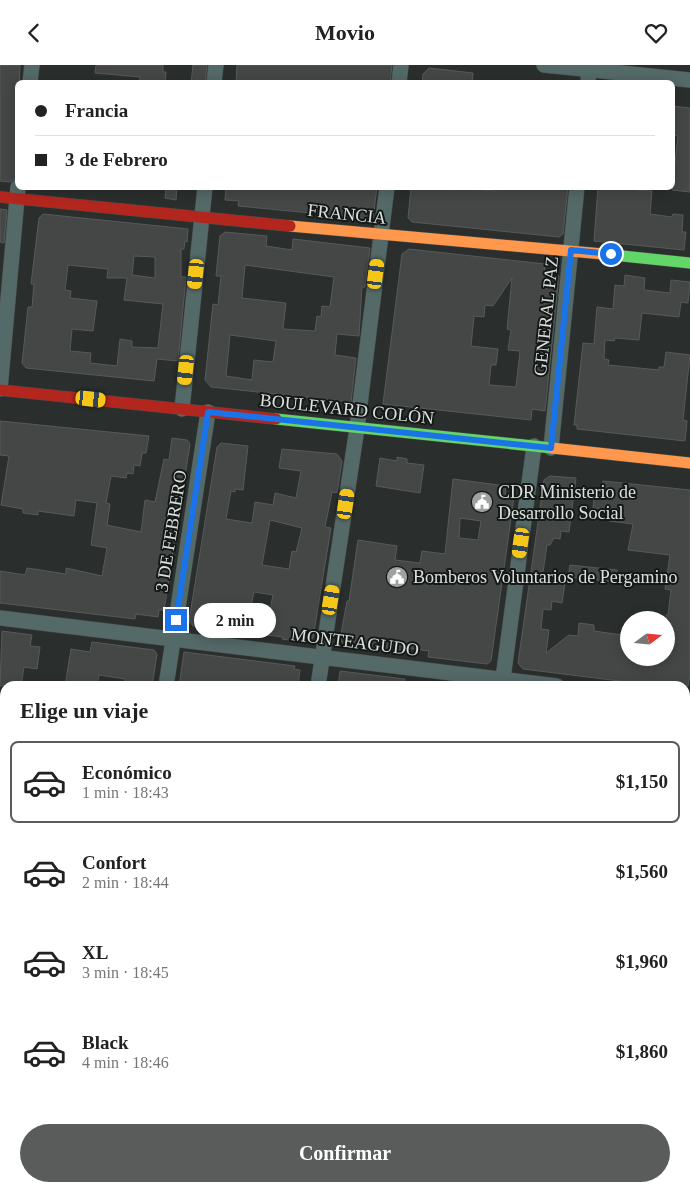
<!DOCTYPE html>
<html lang="es">
<meta charset="utf-8">
<style>
:root{--surface:#fff;--page:#f2f2f2;--text:#222;--muted:#767676;--line:#e0e0e0;--accent:#595c5a}
body{margin:0;font-family:Georgia,serif;background:var(--page);color:var(--text);height:100vh;display:flex;flex-direction:column;font-size:19px;white-space:nowrap}
*{box-sizing:border-box;margin:0}
p{font-size:16px;color:var(--muted)}
.icon{flex:none;width:28px;height:28px;fill:none;stroke:currentColor;stroke-width:2;stroke-linecap:round;stroke-linejoin:round}
.map{position:relative;flex:1;overflow:hidden}
.side{position:absolute;left:0px;top:616px;width:690px;height:511px;display:flex;flex-direction:column;background:var(--surface);border-radius:15px 15px 0 0;box-shadow:0 2px 12px #0003}
.side>*{flex:none}
.top-card{position:absolute;left:15px;top:15px;width:660px;height:110px;border-radius:8px;box-shadow:0 2px 12px #0003;display:grid;align-content:center;height:110px;padding:0 20px;background:var(--surface)}
.needle{width:32px;rotate:74deg}
.fabs{position:absolute;left:620px;top:546px;display:grid;gap:10px}
.fabs a{display:grid;place-items:center;width:55px;height:55px;border-radius:50%;background:var(--surface);box-shadow:0 2px 12px #0003;font-size:25px}
.end{position:absolute;width:22px;height:22px;margin:-11px;border:6px solid #1a73e8;background:#fff;box-shadow:0 0 0 2px #fff}
.from{border-radius:50%}
.bubble{position:absolute;height:35px;border-radius:18px;background:var(--surface);box-shadow:0 2px 12px #0003;font-size:16px;font-weight:700;line-height:35px;text-align:center}
.car{position:absolute;width:15px;height:30px;margin:-15px -8px;border-radius:6px;box-shadow:0 0 4px 1px #0007;background:linear-gradient(#f5c518 24%,#345 0 40%,#f5c518 0 76%,#345 0 86%,#f5c518 0)}
.top-card b{display:flex;align-items:center;gap:18px;height:48px;font-size:19px}
.top-card b+b{border-top:1px solid var(--line)}
.top-card i{width:12px;height:12px;background:var(--text)}
ul{padding:0;list-style:none}
li{display:flex;align-items:center;gap:15px;height:82px;margin:0 10px 8px;padding:0 10px;border:2px solid transparent;border-radius:8px}
li div{flex:1}
li b{display:block;font-size:19px}
li em{font-style:normal;font-weight:700}
li.active{border-color:var(--accent)}
li>.icon{width:45px;height:45px;stroke-width:1.5}
h2{padding:0 20px;font-size:22px;line-height:60px}
.button{display:flex;gap:10px;margin-top:auto;padding:10px 20px}
.button a{flex:1;height:58px;border-radius:30px;background:var(--accent);color:#fff;font-size:20px;font-weight:700;line-height:58px;text-align:center}
header{display:flex;justify-content:space-between;align-items:center;height:65px;padding:0 20px;background:var(--surface);font-size:22px;font-weight:700}
.map>svg:first-child{display:block}
</style>
<header><svg class="icon" aria-label="back" viewBox="0 0 24 24"><path d="M15 5l-7 7 7 7"/></svg>Movio<svg class="icon" aria-label="heart" viewBox="0 0 24 24"><path d="M12 20l-8-8c-3-5 5-10 8-4 3-6 11-1 8 4z"/></svg></header>
<div class="map">
<svg width="690" height="1127" viewBox="0 0 690 1127">
<rect width="100%" height="100%" fill="#2a2f2d"/>
<!-- green -->
<path fill="#424813" d="M475,1123V1122L601,1123L600,1127H475Z"/>
<!-- building -->
<g fill="#444745" stroke="#575a58" fill-rule="evenodd">
<path d="M0,0H20L16,88L18,89V101L16,113L10,117L0,116Z"/>
<path d="M96,0H163V7H166L165,18H139L140,12L95,8Z"/>
<path d="M193,0H207L205,18H191Z"/>
<path d="M237,0H392L390,18H236Z"/>
<path d="M429,3L473,8L472,18H422L423,9Z"/>
<path d="M672,41L690,43V127L672,125L678,71L672,70Z"/>
<path d="M166,122H177L176,135L165,133Z"/>
<path d="M226,122H377L373,154L238,141L239,136L225,135Z"/>
<path d="M411,122L456,125L457,123L496,126V122H568L563,169L559,172L412,157L408,153Z"/>
<path d="M598,122L652,126L650,149L672,152L673,149L683,150L682,167H686L684,185L594,176Z"/>
<path d="M0,144L7,145L4,178L0,177Z"/>
<path d="M43,149L188,164L187,177L185,176L184,184H181V212H186L178,296L157,294L154,316L26,303L22,298L28,242H32L34,219H31L39,153ZM134,191L155,192V213L132,210ZM68,200L108,204L107,213H127L124,235L163,239L158,283L132,282V276L120,274L117,301L90,298L91,288L70,286L72,264L93,266L97,236L70,233L71,226L65,225Z"/>
<path d="M225,167L267,171L266,181L292,185L293,174L370,183L365,222H362L359,271L337,269L335,290L356,293L351,337L211,322L205,315L213,239L218,240L221,211H216L220,171ZM245,200L334,212L330,242L322,241L321,252L317,251L315,266L283,264L286,238L242,233ZM230,270L276,276L273,297L254,295L252,315L226,311Z"/>
<path d="M409,184L545,199L544,210L559,211L545,346L532,344L531,355L383,339L402,189ZM512,213L507,264L511,265L508,285L520,286L516,322L489,320L491,300H496L498,284L471,281L474,251L484,252L485,240L493,241Z"/>
<path d="M625,210L645,213L644,225L670,228L671,215L690,217L688,238L681,237L679,252L642,248L639,275L615,273L614,276L605,275L604,294L609,295L608,300L659,305V302H664L666,287L690,290L683,355L687,356L685,376L577,364V360H574L583,278L594,279L597,242L613,244L615,220L624,221Z"/>
<path d="M0,356L149,371L146,388H142L140,401L134,400L133,409L127,408L126,413L111,411L106,438L110,439L107,460L141,467L145,435L155,437L164,394L169,395L172,373L187,375L190,379L164,545H159L158,552L136,549L135,554L0,538V506L25,510L27,503L66,509V503L102,511L107,483L91,480L97,438L76,435L74,451L38,446V450L23,448V444L1,440L9,391L0,390Z"/>
<path d="M221,378L248,381L243,425L235,424V427L231,426L226,454L252,458L255,437L273,440L275,428L296,433L301,406L279,403L282,384L337,389L342,396L337,428L332,427L325,462L331,463L313,573L305,577L282,574L283,572L193,561L189,556L217,382ZM270,455L302,463L296,487L292,486L289,504L262,500ZM254,527L273,530L269,550L250,546Z"/>
<path d="M397,392L407,394V398L424,400L420,428L376,421L380,393L397,396Z"/>
<path d="M550,411L576,413L569,467L561,466L560,474L554,473L550,480H547L542,514L565,518L562,538L552,536L551,545L543,544L541,564L549,565L546,588L569,570L578,571L579,558L594,560V566L629,571V592H666V550H668L671,525L665,524L670,490L628,485L633,459L609,456L610,444L593,443L595,424L602,425L603,416L690,425V609L688,621H660L523,604L518,598L544,415Z"/>
<path d="M453,414L506,421L505,431L514,432L491,596L487,599L428,592L429,586L406,583L405,589L345,581L340,574L347,536H349L358,475L397,481L395,495L420,498L422,486L445,489ZM460,453L481,456L478,475L459,473Z"/>
<path d="M570,500L617,505L616,517L568,512Z"/>
<path d="M2,566L32,570L30,581L40,582L37,604L24,602L21,621H0Z"/>
<path d="M92,577L154,585L157,589L152,621H124L125,614L99,610L97,621H65L71,584L90,587Z"/>
<path d="M184,587L295,601L294,604L300,605L298,621H179Z"/>
<path d="M340,606L405,614L404,621H338Z"/>
</g>
<g fill="none" stroke-linecap="round" stroke-linejoin="round">
<!-- street casing -->
<g stroke="#474a49" stroke-width="16">
<g id="street">
<path d="M544,0L690,15"/>
<path d="M30,18L32,0"/>
<path d="M214,18L216,0"/>
<path d="M399,18L401,0"/>
<path d="M588,18L589,0"/>
<path d="M0,324L18,122"/>
<path d="M182,344L205,122"/>
<path d="M551,383L577,122"/>
<path d="M0,553L557,621"/>
<path d="M166,621L208,347"/>
<path d="M318,621L357,363L387,122"/>
<path d="M502,621L534,381"/>
<path d="M685,637L690,638"/>
<path d="M685,704L690,674"/>
<path d="M0,728L5,729"/>
<path d="M685,836L690,837"/>
<path d="M0,937H5"/>
<path d="M685,1038L690,1039"/>
<path d="M0,1062L5,1038"/>
<path d="M222,1127L223,1122"/>
<path d="M418,1127L419,1122"/>
<path d="M614,1127L615,1122"/>
</g>
</g>
<!-- fast casing -->
<g stroke="#474a49" stroke-width="12">
<g id="fast">
<path d="M603,189L690,198"/>
<path d="M276,354L552,383"/>
</g>
</g>
<!-- slow casing -->
<g stroke="#474a49" stroke-width="12">
<g id="slow">
<path d="M290,161L603,189"/>
<path d="M552,383L690,398"/>
</g>
</g>
<!-- jam casing -->
<g stroke="#474a49" stroke-width="12">
<g id="jam">
<path d="M0,132L290,161"/>
<path d="M0,325L276,354"/>
</g>
</g>
<!-- street -->
<use href="#street" stroke="#546a68" stroke-width="15"/>
<!-- fast -->
<use href="#fast" stroke="#63d668" stroke-width="11"/>
<!-- slow -->
<use href="#slow" stroke="#ff974d" stroke-width="11"/>
<!-- jam -->
<use href="#jam" stroke="#b3261e" stroke-width="11"/>
</g>
<g fill="none" stroke-linecap="round" stroke-linejoin="round">
<!-- route -->
<path stroke="#1a73e8" stroke-width="6" d="M176,555L208,347L551,383L571,185L611,189"/>
</g>
<!-- icons -->
<defs>
<g id="civic-disc" transform="scale(1.125)"><circle r="9.5" fill="#9da29f" stroke="#141816"/><path d="M-.6-6.5H3V-4.5H.6V-3L4-1V1h2V6H-6V1h2V-1L-.6-3ZM-1.2 2.5V6h2.4V2.5Z" fill="#fff"/></g>
</defs>
<g fill-rule="evenodd">
<use href="#civic-disc" x="482" y="437"/>
<use href="#civic-disc" x="397" y="512"/>
</g>
<g text-anchor="middle" stroke-width="4" stroke-linejoin="round" paint-order="stroke">
<!-- street labels -->
<g font-size="18" fill="#dbe0dd" stroke="#141816">
<text transform="translate(347 149) rotate(6)" y="6">FRANCIA</text>
<text transform="translate(546 251) rotate(-84)" y="6">GENERAL PAZ</text>
<text transform="translate(347 344) rotate(6)" y="6">BOULEVARD COLÓN</text>
<text transform="translate(171 466) rotate(-81)" y="6">3 DE FEBRERO</text>
<text transform="translate(355 577) rotate(7)" y="6">MONTEAGUDO</text>
</g>
<!-- poi labels -->
<g font-size="18" fill="#dbe0dd" stroke="#141816" text-anchor="start">
<text x="498" y="433">CDR Ministerio de<tspan x="498" dy="21">Desarrollo Social</tspan></text>
<text x="413" y="518">Bomberos Voluntarios de Pergamino</text>
</g>
</g>
</svg>
<div class="fabs">
<a><svg class="needle" viewBox="-14 -14 28 28"><path d="M0-13l5 13h-10z" fill="#e53935"/><path d="M0 13l5-13h-10z" fill="#767676"/></svg></a>
</div>
<i class="end from" style="left:611px;top:189px"></i>
<i class="end" style="left:176px;top:555px"></i>
<div class="bubble" style="left:194px;top:538px;width:82px">2 min</div>
<i class="car" style="left:196px;top:209px;rotate:186deg"></i>
<i class="car" style="left:376px;top:209px;rotate:7deg"></i>
<i class="car" style="left:186px;top:305px;rotate:186deg"></i>
<i class="car" style="left:91px;top:334px;rotate:96deg"></i>
<i class="car" style="left:346px;top:439px;rotate:8deg"></i>
<i class="car" style="left:521px;top:478px;rotate:188deg"></i>
<i class="car" style="left:331px;top:535px;rotate:9deg"></i>
<div class="top-card">
<b><i class="from"></i>Francia</b>
<b><i></i>3 de Febrero</b>
</div>
<section class="side">
<h2>Elige un viaje</h2>
<ul>
<li class="active"><svg class="icon" aria-label="car" viewBox="0 0 24 24"><path d="M5 17H2v-5l4-1 3-4h7l3 4 3 1v5h-3M9 17h6M6 11h13"/><circle cx="7" cy="17" r="2"/><circle cx="17" cy="17" r="2"/></svg><div><b>Económico</b><p>1 min · 18:43</p></div><em>$1,150</em></li>
<li><svg class="icon" aria-label="car" viewBox="0 0 24 24"><path d="M5 17H2v-5l4-1 3-4h7l3 4 3 1v5h-3M9 17h6M6 11h13"/><circle cx="7" cy="17" r="2"/><circle cx="17" cy="17" r="2"/></svg><div><b>Confort</b><p>2 min · 18:44</p></div><em>$1,560</em></li>
<li><svg class="icon" aria-label="car" viewBox="0 0 24 24"><path d="M5 17H2v-5l4-1 3-4h7l3 4 3 1v5h-3M9 17h6M6 11h13"/><circle cx="7" cy="17" r="2"/><circle cx="17" cy="17" r="2"/></svg><div><b>XL</b><p>3 min · 18:45</p></div><em>$1,960</em></li>
<li><svg class="icon" aria-label="car" viewBox="0 0 24 24"><path d="M5 17H2v-5l4-1 3-4h7l3 4 3 1v5h-3M9 17h6M6 11h13"/><circle cx="7" cy="17" r="2"/><circle cx="17" cy="17" r="2"/></svg><div><b>Black</b><p>4 min · 18:46</p></div><em>$1,860</em></li>
</ul>
<div class="button"><a>Confirmar</a></div>
</section>
</div>
